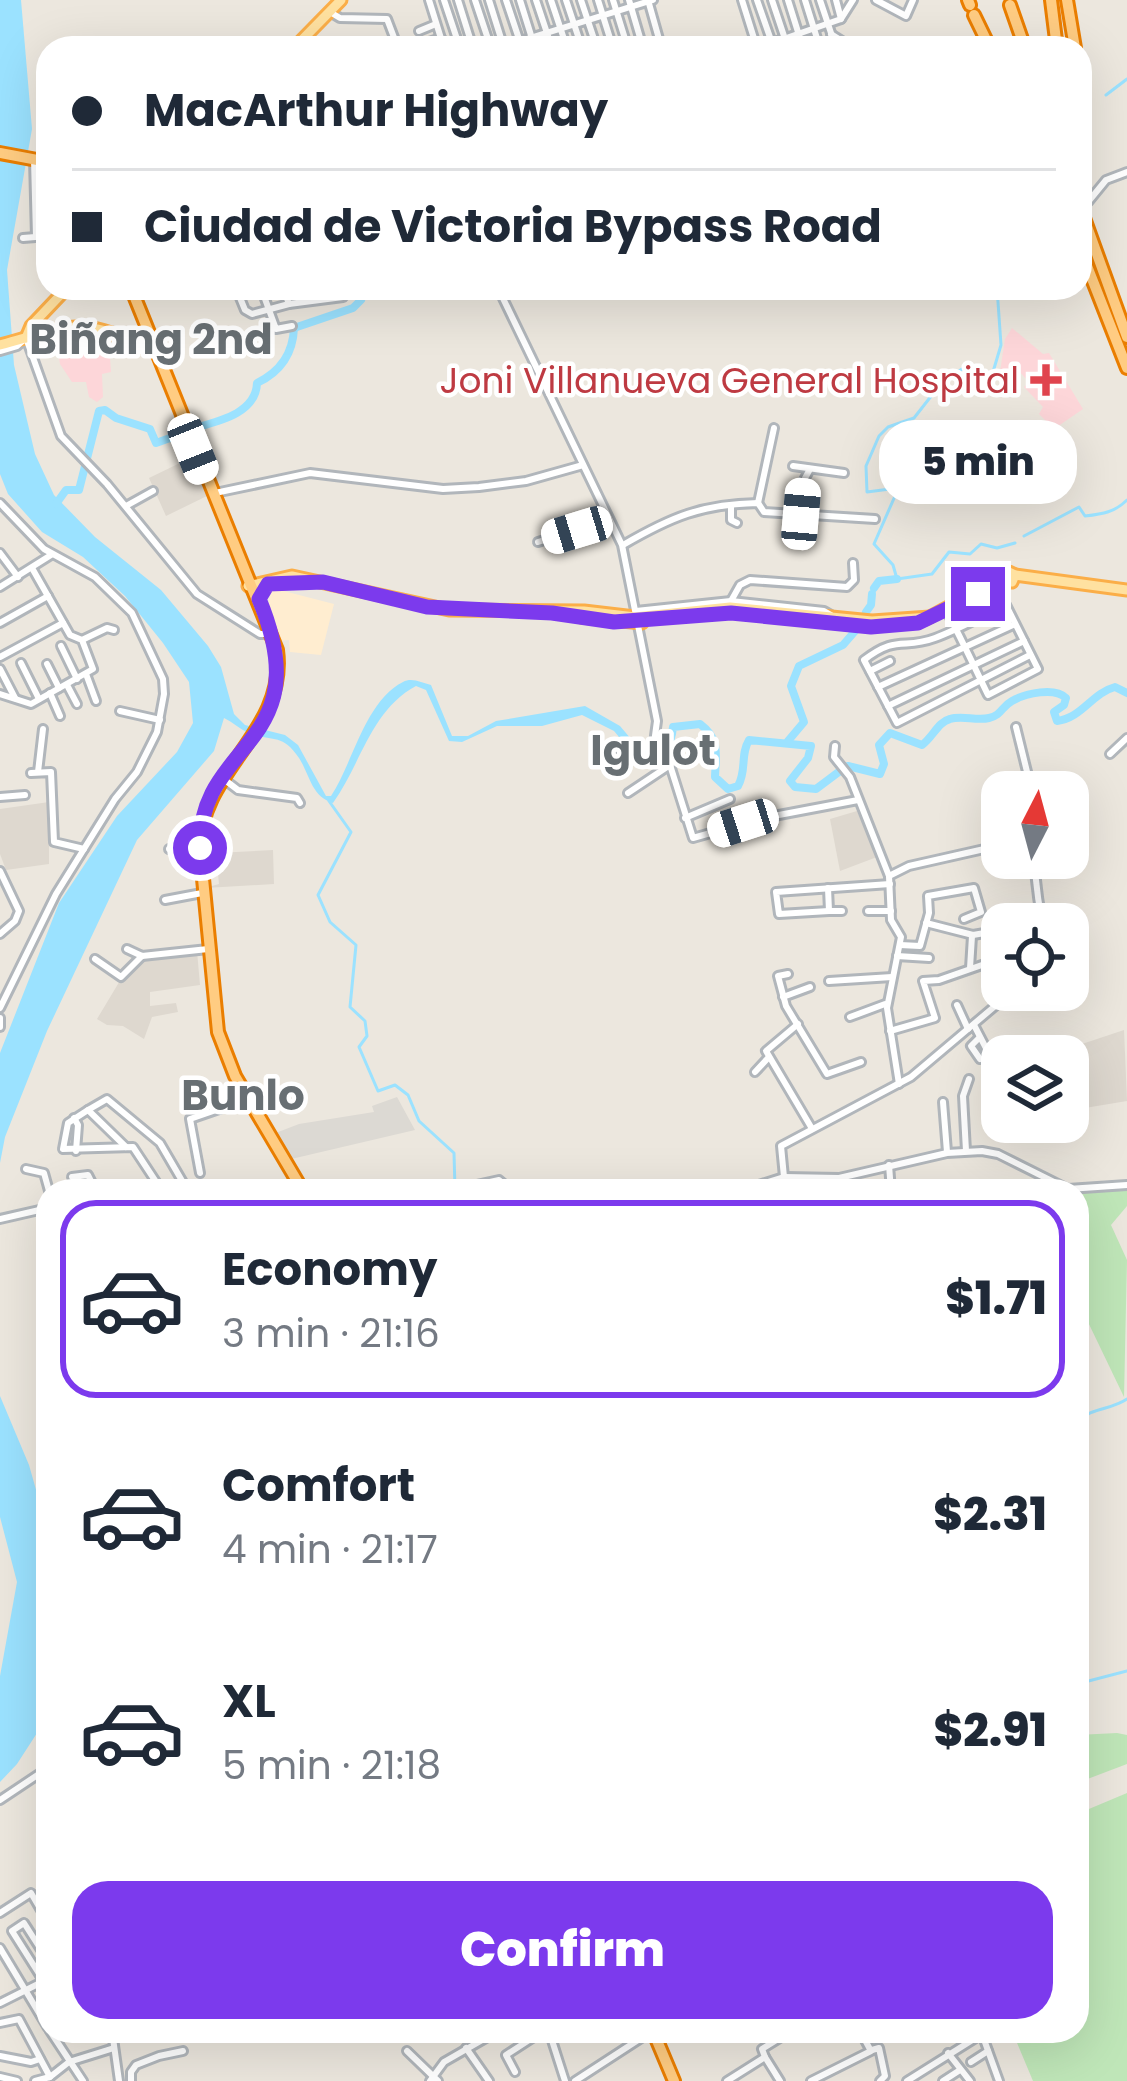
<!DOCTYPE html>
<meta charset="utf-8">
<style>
:root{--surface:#fff;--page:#f6f6f7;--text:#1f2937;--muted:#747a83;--line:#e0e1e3;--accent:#7c3aed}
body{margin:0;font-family:Poppins,sans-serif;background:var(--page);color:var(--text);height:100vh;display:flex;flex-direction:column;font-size:45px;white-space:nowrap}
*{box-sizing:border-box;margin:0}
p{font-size:39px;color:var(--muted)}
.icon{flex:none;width:66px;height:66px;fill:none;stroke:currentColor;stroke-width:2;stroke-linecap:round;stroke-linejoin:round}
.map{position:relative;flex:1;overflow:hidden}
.side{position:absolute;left:36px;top:1179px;width:1053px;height:864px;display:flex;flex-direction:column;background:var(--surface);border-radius:36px;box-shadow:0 12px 48px #0002}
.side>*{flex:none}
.guide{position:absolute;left:36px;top:36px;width:1056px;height:264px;border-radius:36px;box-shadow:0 12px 48px #0002;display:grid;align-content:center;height:264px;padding:0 36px;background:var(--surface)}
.needle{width:78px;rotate:6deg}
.buttons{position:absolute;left:981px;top:771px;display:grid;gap:24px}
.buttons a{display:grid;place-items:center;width:108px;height:108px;border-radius:24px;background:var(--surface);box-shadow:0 12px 48px #0002;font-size:60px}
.end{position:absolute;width:54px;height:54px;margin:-27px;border:15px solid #7c3aed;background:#fff;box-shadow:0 0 0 6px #fff}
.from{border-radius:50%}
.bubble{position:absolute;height:84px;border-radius:36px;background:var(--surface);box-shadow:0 12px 48px #0002;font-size:39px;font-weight:800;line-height:84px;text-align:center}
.car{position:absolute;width:36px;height:72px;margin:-36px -18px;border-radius:15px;box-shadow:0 0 9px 3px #0007;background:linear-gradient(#fff 24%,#345 0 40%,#fff 0 76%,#345 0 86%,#fff 0)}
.guide b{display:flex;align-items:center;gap:42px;height:114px;font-size:45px}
.guide b+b{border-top:3px solid var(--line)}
.guide i{width:30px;height:30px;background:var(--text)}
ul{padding:21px 0 0;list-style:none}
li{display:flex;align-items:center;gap:36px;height:198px;margin:0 24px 18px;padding:0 12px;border:6px solid transparent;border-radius:36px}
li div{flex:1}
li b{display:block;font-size:45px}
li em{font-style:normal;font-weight:800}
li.current{border-color:var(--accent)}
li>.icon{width:108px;height:108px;stroke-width:1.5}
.cta{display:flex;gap:24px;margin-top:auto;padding:24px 36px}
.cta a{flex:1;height:138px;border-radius:36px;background:var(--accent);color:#fff;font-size:48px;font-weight:800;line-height:138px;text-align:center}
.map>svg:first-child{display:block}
</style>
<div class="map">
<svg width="1127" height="2081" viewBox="0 0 1127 2081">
<rect width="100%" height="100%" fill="#ece7de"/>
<!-- commercial -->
<path fill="#ffedd0" d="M272,588L334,604L321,655L290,652L289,640L278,641L267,609Z"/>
<!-- industrial -->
<path fill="#dcd9d3" d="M397,1097L415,1130L287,1160L273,1134L299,1124L374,1112L372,1106Z"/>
<!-- education -->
<g fill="#ded8cf">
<path d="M182,462L186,472L198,466L209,495L166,516L149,478Z"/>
<path d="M49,802V864L6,870L0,854V809Z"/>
<path d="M857,811L877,857L840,871L830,819Z"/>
<path d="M273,850L274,884L205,888L219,884L216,853Z"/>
<path d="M197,951L200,985L150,992V1006L176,1003L178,1012L152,1017L144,1039L123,1026L107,1025L97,1019L127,969L152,953Z"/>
<path d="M1124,1030L1127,1101L1073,1110L1072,1099L1079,1097L1077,1068L1082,1044Z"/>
</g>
<!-- medical -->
<g fill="#fdd6d9">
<path d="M1012,328L1043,354L1049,353L1083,409L1054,429L1039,414L1043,407L1024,387L1029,382L1016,368L999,378L1005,339Z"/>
<path d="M85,329L110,332L103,354L110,357L111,372L102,374L103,397L97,402L89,397L86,382H72L60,364L55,335L68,332L70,344H83Z"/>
</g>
<!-- green -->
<g fill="#bfe6b8">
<path d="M1127,1188V1206L1111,1225L1127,1260L1124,1397L1087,1320L1077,1266V1192Z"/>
<path d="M1117,1733L1127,1735V1764L1077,1783V1735Z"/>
<path d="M1127,1793V2081H1033L1012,2031H1077V1814Z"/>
</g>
<!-- water -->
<g fill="#9be2ff">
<path d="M0,0H21L32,129L7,270L14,365L35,454L54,495L95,537L161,590L208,646L221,667L234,714L245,725L285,735L298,745L326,796H331C353,763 365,701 403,682C412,677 422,683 431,685L452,736H468L496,721L585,706L620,726L637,746L631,751L614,731L582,715L542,726H497L462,742L449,741L426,690L416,686C371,710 361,764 333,803C311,796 310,775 299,758C281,732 273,743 249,733C239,729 233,722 224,718L214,751L137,840L47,1031L5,1137L0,1163V1053L59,903L117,816L177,752L193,723L189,682L163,643L125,596L83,557L42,532L8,494L0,474Z"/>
<path d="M0,1396L29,1465L48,1532V1716L17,1764L0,1782V1676L17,1582L0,1517Z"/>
</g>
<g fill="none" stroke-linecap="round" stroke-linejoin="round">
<!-- stream -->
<g stroke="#9be2ff" stroke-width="3">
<path d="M1106,95L1127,79"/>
<path d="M997,288L1001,345L990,382L962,369L943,381L914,418L888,427L879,436L866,466L867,492L890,489L895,496L874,544L893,565L897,579L932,574L949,552L970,554L981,544L997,548L1015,543"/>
<path d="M361,300L370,288"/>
<path d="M1024,536L1079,507L1085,516C1103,514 1115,512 1127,500"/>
<path d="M329,801L351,832L318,895L330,922L356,945L350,1007L365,1021L367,1036L359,1047L378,1091L395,1085L408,1095L419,1121L454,1153L455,1189"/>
<path d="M1077,1421C1094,1407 1111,1410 1127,1399"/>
<path d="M1077,1684L1127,1671"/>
</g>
<!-- river -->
<g stroke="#9be2ff" stroke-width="8">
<path d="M194,428C220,421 256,413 257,383C280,372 293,354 294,328L353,308L361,300"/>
<path d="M56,504L66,490H79L99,411L105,410L116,418L150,429L156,443L184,433"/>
<path d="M874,588L879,581L897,579"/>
<path d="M866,612L871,605L872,594"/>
<path d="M788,741L804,722L791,686L799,666L843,645L856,630"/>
<path d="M628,743L647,757C666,753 671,746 673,727L700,724C720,739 716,753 715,777L728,789L738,786C747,770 740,755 749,740L811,746L808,758L790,781L795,787L816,789L840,771"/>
<path d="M848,766L880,774L884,764L879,745L890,733L922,745C933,737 938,722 950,719C962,715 976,721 989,718C1002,715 1001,707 1012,701C1026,693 1055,687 1066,698L1064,705L1054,712L1057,721C1082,718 1092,693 1115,687L1127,693"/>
</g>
<!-- minor casing -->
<g stroke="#b1b6bb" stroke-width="12">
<g id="minor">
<path d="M429,0L444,48"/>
<path d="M444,0L460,48"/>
<path d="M458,0L473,48"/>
<path d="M475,0L491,48"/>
<path d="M489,0L504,48"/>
<path d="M506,0L522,48"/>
<path d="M520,0L535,48"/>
<path d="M536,0L552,48"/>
<path d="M551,0L567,48"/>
<path d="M566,0L582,48"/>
<path d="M581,0L597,48"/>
<path d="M598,0L613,48"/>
<path d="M613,0L626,42"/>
<path d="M629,0L641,41"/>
<path d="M648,0L659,39"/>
<path d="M742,0L757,48"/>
<path d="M757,0L772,43L758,48"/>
<path d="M772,0L788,48"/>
<path d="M788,0L803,48"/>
<path d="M805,0L820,48"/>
<path d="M820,0L836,48"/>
<path d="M876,0L906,16L913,0"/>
<path d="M330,12L340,18L387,19L398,48"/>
<path d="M841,19L853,0"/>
<path d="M419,31L436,24"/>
<path d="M831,34L853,48"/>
<path d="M423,44L441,38"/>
<path d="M498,48L653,0"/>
<path d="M740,48L756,43"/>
<path d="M774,48L772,43L841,19L836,0"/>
<path d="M34,159L36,237"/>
<path d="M1088,202L1106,180L1127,172"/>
<path d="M23,238L48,236"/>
<path d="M236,288L245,310L252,314L289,304L343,297L348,288"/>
<path d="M261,288L276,329L292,326"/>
<path d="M283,288L289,304"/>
<path d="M498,288L622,545L657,721L654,743L657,763"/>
<path d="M0,351L17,346L26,338L61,436L107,484L197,594L260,634H270"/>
<path d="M793,466L844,473"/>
<path d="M215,493L310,473L443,489L479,487L526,481L583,465"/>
<path d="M0,503L44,549L95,577L132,613L163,679L164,694L157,732L137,772L115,799L56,894L0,1008"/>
<path d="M758,503L774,428"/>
<path d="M731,505V520L737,523"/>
<path d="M126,506L153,491"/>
<path d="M801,514L804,480L810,469"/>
<path d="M538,542L609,520"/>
<path d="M623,545C671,517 702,504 758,503L764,512L875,519"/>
<path d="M0,553L18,577"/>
<path d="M0,587L51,555"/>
<path d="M731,601L740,585L750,580L847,587L854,580L853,563"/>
<path d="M946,610C961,638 974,666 988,695L1038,669L1006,605C982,616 959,629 935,638C903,650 898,634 864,660L897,723L1030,655"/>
<path d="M636,611L731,601L824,611L831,615"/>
<path d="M0,623L48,596"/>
<path d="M82,640L107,628L114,630"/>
<path d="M61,646L77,679"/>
<path d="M0,657L63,623"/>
<path d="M21,663L39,699"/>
<path d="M47,664L59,688"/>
<path d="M0,669L15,698"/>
<path d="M870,671L890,661"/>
<path d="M86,674L96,701"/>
<path d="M67,685L77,704"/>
<path d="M878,687L1015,624"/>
<path d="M50,693L60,716"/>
<path d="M0,694L31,704L93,669L82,640L70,635L32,568"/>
<path d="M888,706L1024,641"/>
<path d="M120,711L160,720"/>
<path d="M1016,727L1032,792"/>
<path d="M835,746L834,757L850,777L889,876L891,920L901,937L887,1008L899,1084"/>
<path d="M620,749L650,762L670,765"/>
<path d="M1110,754L1127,738"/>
<path d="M670,765L693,838L763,818L858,800"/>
<path d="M38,772L43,729"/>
<path d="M31,773L51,772L54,842L84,849"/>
<path d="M221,777L238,790L297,798L300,803"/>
<path d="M628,793L670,765"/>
<path d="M0,797L25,795"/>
<path d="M685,818L730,799"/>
<path d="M169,849L200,848"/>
<path d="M1032,858C1038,879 1036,901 1043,921L1040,924"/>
<path d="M0,871L19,911L15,921L0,934"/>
<path d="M889,876L909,866L1002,845"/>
<path d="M828,888L829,911H842"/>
<path d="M165,900L202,893"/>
<path d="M829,911L779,914L776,892L890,884"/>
<path d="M868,911H891"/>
<path d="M1043,921L1059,911"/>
<path d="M926,923L973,935L1002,930"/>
<path d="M900,945L920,946L929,913L928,896L974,888L981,912L964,919"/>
<path d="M127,949L142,956L208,949"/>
<path d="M897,956L929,958"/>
<path d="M95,959L121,977L142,956"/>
<path d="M970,968L972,936"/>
<path d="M788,974L778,976L786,1006L827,1074L861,1062"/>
<path d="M829,981L892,977"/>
<path d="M783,997L810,987"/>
<path d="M957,1005L968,1029"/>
<path d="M850,1017L885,1004"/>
<path d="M0,1018V1027"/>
<path d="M798,1024L766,1051L811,1127"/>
<path d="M974,1025L988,1052"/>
<path d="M890,1031L935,1018L923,981L939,980L1002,958"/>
<path d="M979,1038L971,1046L980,1059"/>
<path d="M755,1072L769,1057"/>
<path d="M193,1087L199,1115"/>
<path d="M943,1102L947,1152"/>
<path d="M88,1110L68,1123L63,1149L133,1147L162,1191"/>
<path d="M74,1118L78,1125L76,1151"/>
<path d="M126,1147L88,1110L107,1099L160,1143L188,1191"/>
<path d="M966,1151L963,1096L969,1079"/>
<path d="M889,1165L891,1191"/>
<path d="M26,1169L44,1173L49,1191"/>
<path d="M200,1173L190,1119L248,1099"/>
<path d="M72,1177L88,1175L96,1191"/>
<path d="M784,1177L781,1146L911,1077L1014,990"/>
<path d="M65,1187L67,1191"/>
<path d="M122,1191L137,1186L139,1191"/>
<path d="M449,1191L499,1180L512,1191"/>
<path d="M468,1191L500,1184L508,1191"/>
<path d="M740,1191L784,1177L839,1178L947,1153L982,1151L998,1154L1068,1189L1127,1185"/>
<path d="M0,1219L48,1208"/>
<path d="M0,1800L48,1768"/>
<path d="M0,1913L31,1893L48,1922"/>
<path d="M0,1948L48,2028"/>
<path d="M35,1967L47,1959L24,1923L12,1931L48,1988"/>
<path d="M0,2003L48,1979"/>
<path d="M0,2023L19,2019L50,2077"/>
<path d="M50,2031L83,2081"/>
<path d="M73,2031L75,2035L95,2031"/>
<path d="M112,2031L119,2081"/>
<path d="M549,2031L565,2081"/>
<path d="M466,2048L489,2081"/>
<path d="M872,2050L879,2048L885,2076L880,2081"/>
<path d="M407,2051L438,2081"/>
<path d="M948,2053L970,2081"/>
<path d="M0,2056L31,2062L40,2059"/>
<path d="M765,2057L762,2049L791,2031"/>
<path d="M971,2062L988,2051"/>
<path d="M515,2072L506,2055L543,2031"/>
<path d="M0,2077L17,2081"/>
<path d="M35,2081L50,2077L69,2062L114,2048"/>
<path d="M131,2081V2072L136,2065L159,2056L183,2051"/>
<path d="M430,2081L444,2062L498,2031"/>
<path d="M575,2081L652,2031"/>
<path d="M727,2081L765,2057L780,2081"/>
<path d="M811,2081L871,2051L860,2031"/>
<path d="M907,2081L982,2034L999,2081"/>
<path d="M943,2081L960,2070"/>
</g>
</g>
<!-- major casing -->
<g stroke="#fbae48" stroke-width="15">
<g id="major">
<path d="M294,48L341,0"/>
<path d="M26,338L31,326L67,288"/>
<path d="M0,345C70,326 82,314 148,350L157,349"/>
<path d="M1009,572L1015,575L1012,582L1005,578Z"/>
<path d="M1015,575L1127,590"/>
<path d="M248,586L292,576L449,610L584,611L635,617L730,607L872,621L930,617"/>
<path d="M581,617L642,623"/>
<path d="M926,619L1005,576"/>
</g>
</g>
<!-- highway casing -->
<g stroke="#ea7e00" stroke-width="16">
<g id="highway">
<path d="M968,0L970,5"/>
<path d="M1051,0L1057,48"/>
<path d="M1067,0L1075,48"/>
<path d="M1010,5L1025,48"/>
<path d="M974,15L990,48"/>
<path d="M0,153L48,162"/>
<path d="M1080,207L1127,337"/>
<path d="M1080,248L1127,368"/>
<path d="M131,288L277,650C288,732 199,771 200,848L218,1032L235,1076L303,1191"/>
<path d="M653,2031L674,2081"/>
</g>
</g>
<!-- minor -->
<use href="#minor" stroke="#fff" stroke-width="6"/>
<!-- major -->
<use href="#major" stroke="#ffe1a0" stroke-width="9"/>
<!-- highway -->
<use href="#highway" stroke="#ffcc82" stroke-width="10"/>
</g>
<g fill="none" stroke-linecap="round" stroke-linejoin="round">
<!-- route -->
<path stroke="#7c3aed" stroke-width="15" d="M200,848C198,739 321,748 259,599L268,584L323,582L427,607L552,613L614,622L731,613L871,627L918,623L978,594"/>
</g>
<!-- markers -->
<path fill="#e0444e" stroke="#fff" stroke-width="4.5" d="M1040 362h12v12h12v12h-12v12h-12v-12h-12v-12h12z"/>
<g text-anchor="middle" stroke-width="9" stroke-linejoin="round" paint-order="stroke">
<!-- health labels -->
<g font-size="36" fill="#be3a42" stroke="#fff" text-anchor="end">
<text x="1019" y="393">Joni Villanueva General Hospital</text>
</g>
<!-- quarter labels -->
<g font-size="42" font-weight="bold" fill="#686f73" stroke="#fff">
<text x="151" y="354">Biñang 2nd</text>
<text x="653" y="765">Igulot</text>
<text x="243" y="1110">Bunlo</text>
</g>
</g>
</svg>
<div class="buttons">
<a><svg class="needle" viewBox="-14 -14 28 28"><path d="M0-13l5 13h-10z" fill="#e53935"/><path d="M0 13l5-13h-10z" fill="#747a83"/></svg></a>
<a><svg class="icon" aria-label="locate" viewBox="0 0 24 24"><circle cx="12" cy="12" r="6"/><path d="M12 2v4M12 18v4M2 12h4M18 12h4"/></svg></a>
<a><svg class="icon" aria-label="layers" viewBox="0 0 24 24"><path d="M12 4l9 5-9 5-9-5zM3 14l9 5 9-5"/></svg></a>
</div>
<i class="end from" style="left:200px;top:848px"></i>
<i class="end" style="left:978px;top:594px"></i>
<div class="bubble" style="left:879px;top:420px;width:198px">5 min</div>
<i class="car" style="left:193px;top:449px;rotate:158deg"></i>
<i class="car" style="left:801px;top:514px;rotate:5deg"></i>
<i class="car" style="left:577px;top:530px;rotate:253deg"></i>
<i class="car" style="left:743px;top:823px;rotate:252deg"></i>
<div class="guide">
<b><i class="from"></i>MacArthur Highway</b>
<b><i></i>Ciudad de Victoria Bypass Road</b>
</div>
<section class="side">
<ul>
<li class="current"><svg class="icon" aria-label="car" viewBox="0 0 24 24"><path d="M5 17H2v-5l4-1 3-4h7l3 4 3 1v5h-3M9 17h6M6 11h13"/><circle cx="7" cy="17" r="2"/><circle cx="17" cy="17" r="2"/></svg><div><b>Economy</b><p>3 min · 21:16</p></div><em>$1.71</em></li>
<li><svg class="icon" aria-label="car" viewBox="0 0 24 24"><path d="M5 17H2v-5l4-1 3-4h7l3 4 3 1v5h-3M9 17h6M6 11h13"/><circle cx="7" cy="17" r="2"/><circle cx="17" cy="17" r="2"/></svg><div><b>Comfort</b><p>4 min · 21:17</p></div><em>$2.31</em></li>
<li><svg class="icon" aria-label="car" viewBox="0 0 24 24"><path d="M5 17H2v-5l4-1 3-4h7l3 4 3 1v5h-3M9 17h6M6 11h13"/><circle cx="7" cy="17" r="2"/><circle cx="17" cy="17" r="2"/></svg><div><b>XL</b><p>5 min · 21:18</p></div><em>$2.91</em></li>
</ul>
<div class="cta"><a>Confirm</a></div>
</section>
</div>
